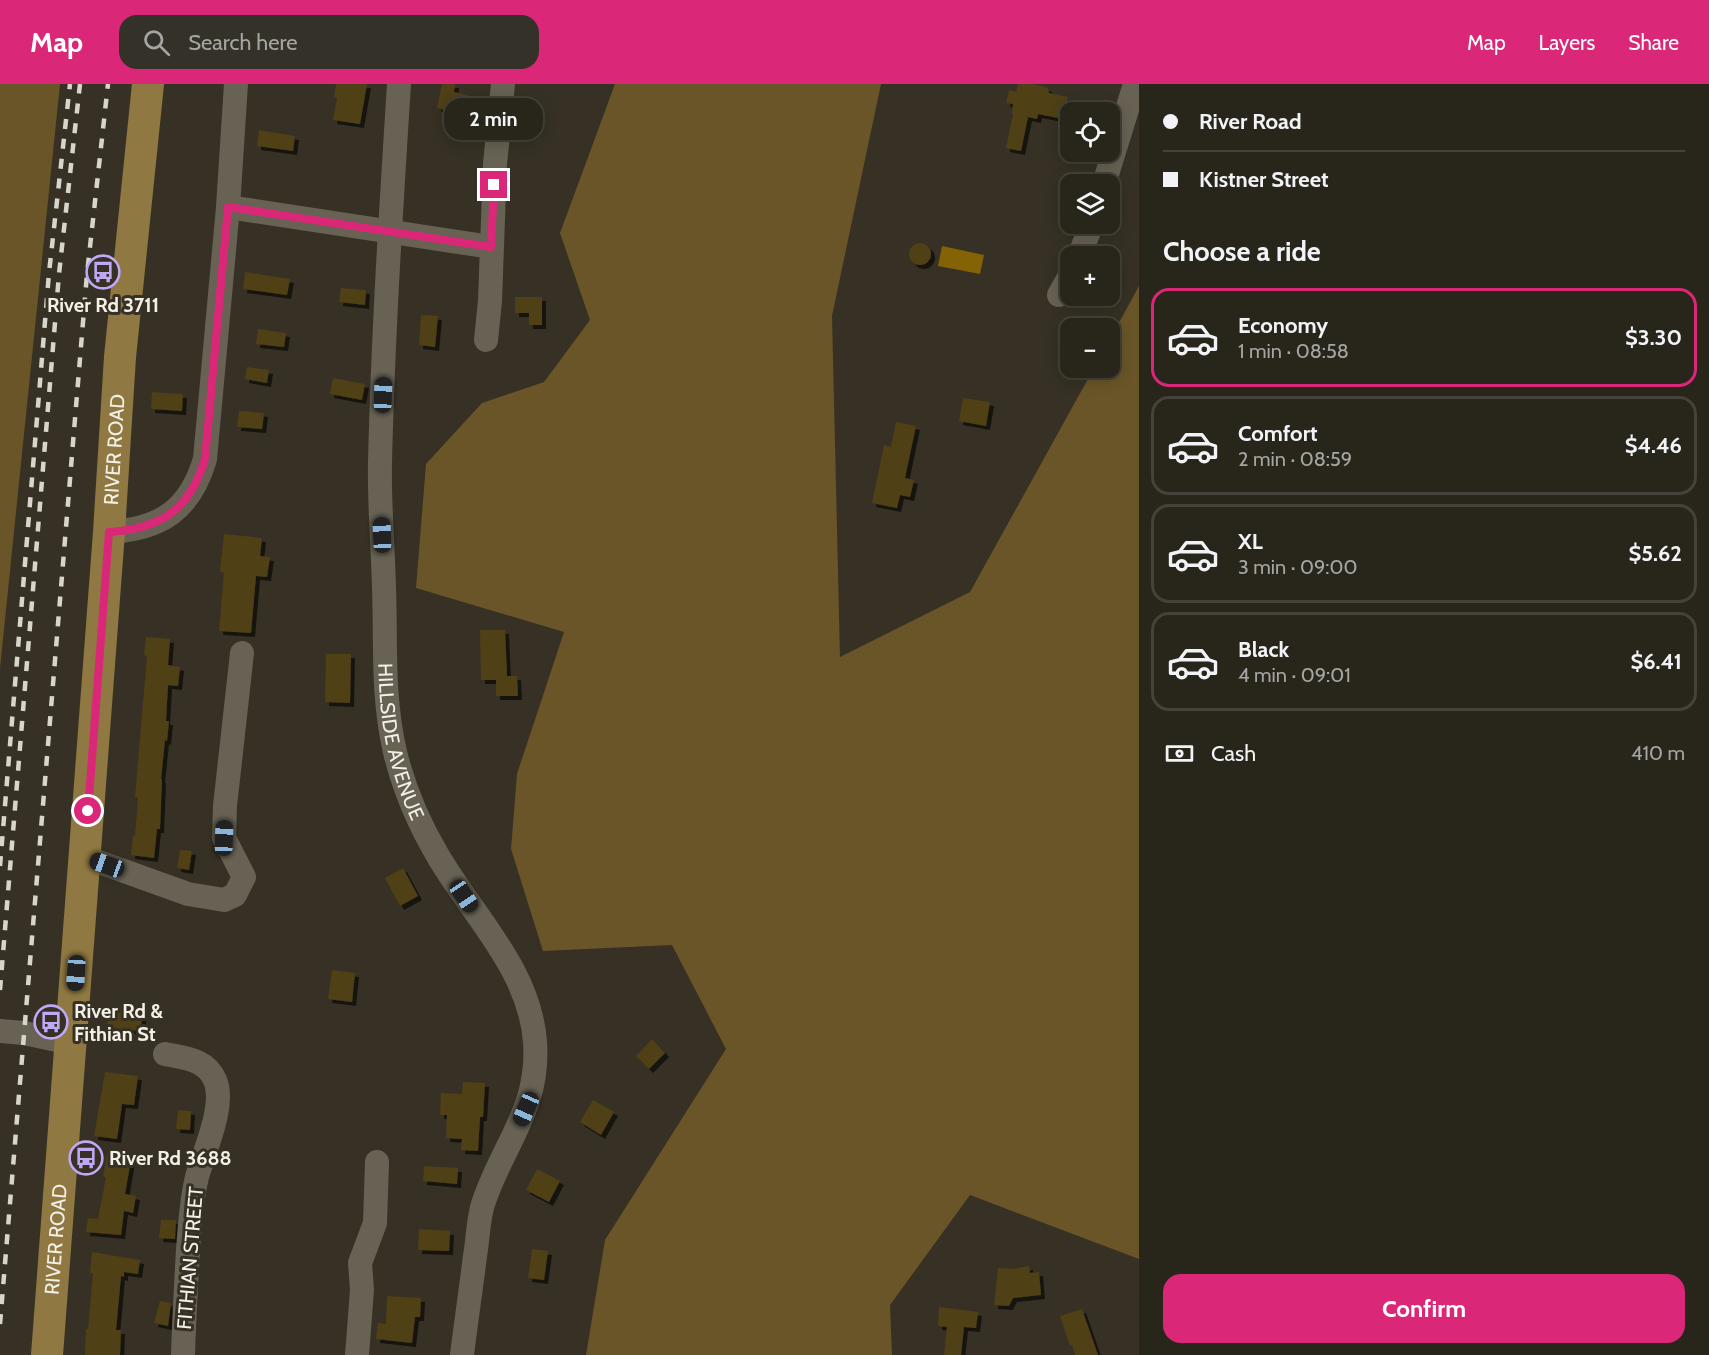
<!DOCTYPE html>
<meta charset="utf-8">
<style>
:root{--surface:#28251b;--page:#343128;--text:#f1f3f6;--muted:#a5a5a3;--line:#44423a;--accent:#db2777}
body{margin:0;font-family:Cabin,sans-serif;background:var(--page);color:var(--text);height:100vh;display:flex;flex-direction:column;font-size:22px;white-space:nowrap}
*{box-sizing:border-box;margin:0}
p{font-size:20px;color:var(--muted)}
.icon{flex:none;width:33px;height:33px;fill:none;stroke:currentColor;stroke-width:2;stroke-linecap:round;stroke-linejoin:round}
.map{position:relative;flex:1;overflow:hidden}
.side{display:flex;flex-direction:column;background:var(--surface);width:570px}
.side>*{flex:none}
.top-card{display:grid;align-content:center;height:132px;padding:0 24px;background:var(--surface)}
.controls{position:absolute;left:1060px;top:18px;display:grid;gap:12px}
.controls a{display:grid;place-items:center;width:60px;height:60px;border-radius:12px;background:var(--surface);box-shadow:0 3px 15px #0003,0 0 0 2px var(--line);font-size:30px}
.end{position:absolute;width:27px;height:27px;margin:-14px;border:8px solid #db2777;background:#fff;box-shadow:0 0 0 3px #fff}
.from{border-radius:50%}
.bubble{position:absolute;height:42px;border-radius:18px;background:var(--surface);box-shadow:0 3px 15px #0003,0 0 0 2px var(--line);font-size:20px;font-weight:700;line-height:42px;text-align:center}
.car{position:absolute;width:18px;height:36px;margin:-18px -9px;border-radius:8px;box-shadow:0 0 4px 2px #0007;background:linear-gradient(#222 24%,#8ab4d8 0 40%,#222 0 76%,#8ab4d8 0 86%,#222 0)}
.top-card b{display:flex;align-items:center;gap:21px;height:57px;font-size:22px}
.top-card b+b{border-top:2px solid var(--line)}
.top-card i{width:15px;height:15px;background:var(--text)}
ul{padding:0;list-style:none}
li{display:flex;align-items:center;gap:18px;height:99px;margin:0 12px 9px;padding:0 12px;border:3px solid var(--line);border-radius:18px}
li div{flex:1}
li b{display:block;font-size:22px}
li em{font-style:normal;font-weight:700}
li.active{border-color:var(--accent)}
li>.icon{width:54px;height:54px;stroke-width:1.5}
h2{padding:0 24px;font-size:27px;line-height:72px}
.pay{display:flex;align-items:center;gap:15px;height:66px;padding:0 24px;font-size:22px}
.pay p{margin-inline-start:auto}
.action{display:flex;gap:12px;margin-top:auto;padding:12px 24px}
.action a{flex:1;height:69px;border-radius:18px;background:var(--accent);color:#fff;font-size:24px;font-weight:700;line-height:69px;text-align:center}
header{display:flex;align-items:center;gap:36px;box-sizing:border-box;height:84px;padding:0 30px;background:var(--accent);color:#fff}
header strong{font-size:28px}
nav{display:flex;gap:33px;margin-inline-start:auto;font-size:21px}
.search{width:420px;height:54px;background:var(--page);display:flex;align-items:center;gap:15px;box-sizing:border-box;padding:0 21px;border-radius:18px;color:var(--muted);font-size:22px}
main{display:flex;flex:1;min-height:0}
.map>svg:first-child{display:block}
</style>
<header>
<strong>Map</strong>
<div class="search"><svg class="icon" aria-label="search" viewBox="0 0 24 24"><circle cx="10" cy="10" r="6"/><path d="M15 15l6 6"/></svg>Search here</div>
<nav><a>Map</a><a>Layers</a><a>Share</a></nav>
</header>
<main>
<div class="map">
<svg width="1139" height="1271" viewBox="0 0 1139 1271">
<defs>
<filter id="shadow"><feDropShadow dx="4" dy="4" stdDeviation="0" flood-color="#0009"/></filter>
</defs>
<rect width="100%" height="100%" fill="#363124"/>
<!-- green -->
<g fill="#695527">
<path d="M0,0H60L0,584Z"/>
<path d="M615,0H881L832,232L840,573L970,508L1094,284H1110V255L1139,202V1175L970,1111L890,1221L892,1271H586L605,1156L726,965L672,861L543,867L511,765L517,690L564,548L416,504L426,380L482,319L544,298L590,236L560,149Z"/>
</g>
<!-- water -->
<path fill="#836306" d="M942,162L984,171L980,190L938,182Z"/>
<!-- building -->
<g fill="#503f16" filter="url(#shadow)">
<path d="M336,0H367L360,40L333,36L337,14L334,13Z"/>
<path d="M442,0H455L454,8L470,12L466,30L437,24Z"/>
<path d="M1018,0H1034L1048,4L1049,9L1068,13L1063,35L1038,30L1037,35L1028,33L1021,67L1006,64L1013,30L1012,29L1013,20L1006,19L1009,6L1016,8Z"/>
<path d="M259,46L295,52L293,67L257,62Z"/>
<circle cx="920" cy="170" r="11"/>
<path d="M245,188L290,195L287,211L243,205Z"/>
<path d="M341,204L366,206L365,221L339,218Z"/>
<path d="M515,213H542V241H529V229H515Z"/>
<path d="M421,231L438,232L435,263L419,261Z"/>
<path d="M258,245L286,249L284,263L256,260Z"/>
<path d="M247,283L269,286L267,299L245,295Z"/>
<path d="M333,294L365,300L362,316L330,310Z"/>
<path d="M152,308L183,310L182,327L151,325Z"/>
<path d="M963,314L990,318L986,342L959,337Z"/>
<path d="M239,327L264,329L262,345L237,343Z"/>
<path d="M896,338L916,342L905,394L914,396L910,413L900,411L897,424L872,419L884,361L891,363Z"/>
<path d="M224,450L262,454L260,472L270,473L267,493L256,492L251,549L219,547L224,488H220Z"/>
<path d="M480,546H505L507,592H517L518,612H496V596H481Z"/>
<path d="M146,553L170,555L168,581L180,583L178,602L168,601L166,637H169L167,657L165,656L161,695H162L160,745H157L154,774L131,771L133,752H135L138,713H135L147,572L144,571Z"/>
<path d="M326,570H351L350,619L325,618Z"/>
<path d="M180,766L192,767L189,786L177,784Z"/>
<path d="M403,784L418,812L400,822L385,794Z"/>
<path d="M332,886L355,889L352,918L328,915Z"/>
<path d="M109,921L143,923L141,947L107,944Z"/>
<path d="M652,955L665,969L649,985L636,972Z"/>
<path d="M105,988L138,992L134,1021L122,1020L117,1055L94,1052Z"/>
<path d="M463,998L485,999L483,1033H480L478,1067L461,1066L462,1055L446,1054L447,1031H440L441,1009L462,1010Z"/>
<path d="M593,1016L614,1028L601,1051L580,1038Z"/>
<path d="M178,1026L191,1027L190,1046L176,1045Z"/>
<path d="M108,1066L132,1070L125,1110L136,1112L133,1129L124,1127L121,1151L86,1148L88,1134L98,1135L106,1093H103Z"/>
<path d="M424,1082L458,1084L457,1100L423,1097Z"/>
<path d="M537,1085L560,1097L549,1118L526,1106Z"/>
<path d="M161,1136H176L175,1155L159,1154Z"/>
<path d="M419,1145L450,1147L449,1167L418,1166Z"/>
<path d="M532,1165L548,1167L544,1196L528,1194Z"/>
<path d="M92,1168L140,1176L138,1190L124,1188V1193L121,1192L116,1246H121L120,1271H85L86,1245H88L93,1189H90Z"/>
<path d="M1029,1182L1030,1189L1039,1188L1041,1211L1013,1214L1009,1222L994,1221L998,1184L1012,1185Z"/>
<path d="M387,1212L421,1214L420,1233H415L412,1259L376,1255L378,1239L386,1240Z"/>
<path d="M160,1217L171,1219L168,1242L154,1239Z"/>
<path d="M939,1223L978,1228L976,1244L964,1243L961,1271H944L947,1243L938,1242Z"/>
<path d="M1082,1225L1098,1271H1075L1072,1261L1070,1262L1060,1232Z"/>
</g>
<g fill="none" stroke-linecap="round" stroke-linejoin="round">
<!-- minor -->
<g stroke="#686254" stroke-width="24">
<path id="s1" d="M399,0C391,126 383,252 380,378C379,419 383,462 384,504C386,560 382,612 395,668C404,705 419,740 438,772C473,832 530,886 535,958C540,1025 502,1061 483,1120C478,1136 478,1155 475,1172C471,1205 466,1238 462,1271"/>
<path d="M1104,100L1135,0"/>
<path d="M228,123L491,163"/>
<path d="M1079,172L1092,140"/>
<path d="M1059,211L1071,190"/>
<path d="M486,256L490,217L495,80L503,0"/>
<path d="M109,448C161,445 190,426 205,375L228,123L236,0"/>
<path d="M85,773L188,810L224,816L235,811L244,793L224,754L225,722L242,569"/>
<path d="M0,947L24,949L71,959"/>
<path d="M165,970C184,974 206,975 215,996C226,1021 204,1067 197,1093C191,1117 190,1141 188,1166C186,1201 184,1236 183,1271"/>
<path d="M357,1271L362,1206L360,1179L375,1139L377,1078"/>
</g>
<!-- major -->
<path stroke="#8f7841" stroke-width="32" id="s2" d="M47,1271L109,448L120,273L148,0"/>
<!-- rail -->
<g stroke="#d8d5cc" stroke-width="4.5" stroke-dasharray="10 10" stroke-linecap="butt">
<path d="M0,782L49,189L70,0"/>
<path d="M0,906L59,190L80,0"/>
<path d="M0,1240L87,190L108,0"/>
</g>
</g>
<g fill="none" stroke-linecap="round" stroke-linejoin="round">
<!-- route -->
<path stroke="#db2777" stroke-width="8" d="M88,727L109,448C160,445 190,426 205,375L228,123L491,163L494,101"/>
</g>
<!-- icons -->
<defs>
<g id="bus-ring" transform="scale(1.725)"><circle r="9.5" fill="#363124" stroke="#bda9f5" stroke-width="1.5"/><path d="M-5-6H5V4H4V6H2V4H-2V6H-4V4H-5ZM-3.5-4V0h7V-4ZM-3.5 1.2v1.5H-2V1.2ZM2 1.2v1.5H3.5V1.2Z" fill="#bda9f5"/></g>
</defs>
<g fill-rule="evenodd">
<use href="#bus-ring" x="103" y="188"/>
<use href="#bus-ring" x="51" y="938"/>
<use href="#bus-ring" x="86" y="1074"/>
</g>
<g text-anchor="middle" stroke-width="6" stroke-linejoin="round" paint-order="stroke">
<!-- poi labels -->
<g font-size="20" font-weight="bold" fill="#f3f0e8" stroke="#363124" text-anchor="start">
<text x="103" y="228" text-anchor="middle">River Rd 3711</text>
<text x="74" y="934">River Rd &amp;<tspan x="74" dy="23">Fithian St</tspan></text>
<text x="109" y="1081">River Rd 3688</text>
</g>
<!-- street labels -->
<g font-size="20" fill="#f3f0e8" stroke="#363124">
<text dy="7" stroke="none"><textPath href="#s2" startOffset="908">RIVER ROAD</textPath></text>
<text dy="7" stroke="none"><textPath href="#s1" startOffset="660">HILLSIDE AVENUE</textPath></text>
<text dy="7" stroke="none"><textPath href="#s2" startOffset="116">RIVER ROAD</textPath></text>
<text transform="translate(190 1174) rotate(-85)" y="7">FITHIAN STREET</text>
</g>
</g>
</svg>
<div class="controls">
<a><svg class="icon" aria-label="locate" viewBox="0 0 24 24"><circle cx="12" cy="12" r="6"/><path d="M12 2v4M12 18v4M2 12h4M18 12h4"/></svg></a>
<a><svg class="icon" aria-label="layers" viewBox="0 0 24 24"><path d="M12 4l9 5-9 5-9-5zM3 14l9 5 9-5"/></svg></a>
<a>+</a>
<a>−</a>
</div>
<i class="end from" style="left:88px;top:727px"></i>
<i class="end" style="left:494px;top:101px"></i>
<div class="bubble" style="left:444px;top:14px;width:99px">2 min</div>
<i class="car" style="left:383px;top:311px;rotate:2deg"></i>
<i class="car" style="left:382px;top:451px;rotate:358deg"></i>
<i class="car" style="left:224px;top:754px;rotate:2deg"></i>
<i class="car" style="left:107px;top:781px;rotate:290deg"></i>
<i class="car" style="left:464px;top:812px;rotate:146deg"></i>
<i class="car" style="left:76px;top:889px;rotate:184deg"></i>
<i class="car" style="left:526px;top:1025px;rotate:204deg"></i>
</div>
<section class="side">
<div class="top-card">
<b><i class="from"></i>River Road</b>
<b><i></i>Kistner Street</b>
</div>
<h2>Choose a ride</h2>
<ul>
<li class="active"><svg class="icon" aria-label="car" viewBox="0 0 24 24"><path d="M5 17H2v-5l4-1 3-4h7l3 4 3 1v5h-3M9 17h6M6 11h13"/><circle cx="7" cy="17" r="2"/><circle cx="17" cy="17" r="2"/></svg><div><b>Economy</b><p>1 min · 08:58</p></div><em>$3.30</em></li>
<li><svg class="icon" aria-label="car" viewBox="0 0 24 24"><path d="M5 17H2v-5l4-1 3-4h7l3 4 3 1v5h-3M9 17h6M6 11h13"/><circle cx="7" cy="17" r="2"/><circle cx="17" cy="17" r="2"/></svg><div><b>Comfort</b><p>2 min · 08:59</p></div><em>$4.46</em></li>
<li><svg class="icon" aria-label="car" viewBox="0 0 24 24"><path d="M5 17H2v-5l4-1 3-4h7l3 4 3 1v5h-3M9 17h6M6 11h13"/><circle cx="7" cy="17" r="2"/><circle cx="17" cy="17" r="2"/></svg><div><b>XL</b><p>3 min · 09:00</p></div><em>$5.62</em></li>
<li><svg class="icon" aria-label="car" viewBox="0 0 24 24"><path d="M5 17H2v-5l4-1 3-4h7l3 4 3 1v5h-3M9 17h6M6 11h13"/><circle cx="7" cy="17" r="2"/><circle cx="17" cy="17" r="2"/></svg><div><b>Black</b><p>4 min · 09:01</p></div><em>$6.41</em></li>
</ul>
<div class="pay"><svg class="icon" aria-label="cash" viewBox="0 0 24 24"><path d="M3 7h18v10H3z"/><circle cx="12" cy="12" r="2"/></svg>Cash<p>410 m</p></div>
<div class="action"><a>Confirm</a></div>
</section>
</main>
